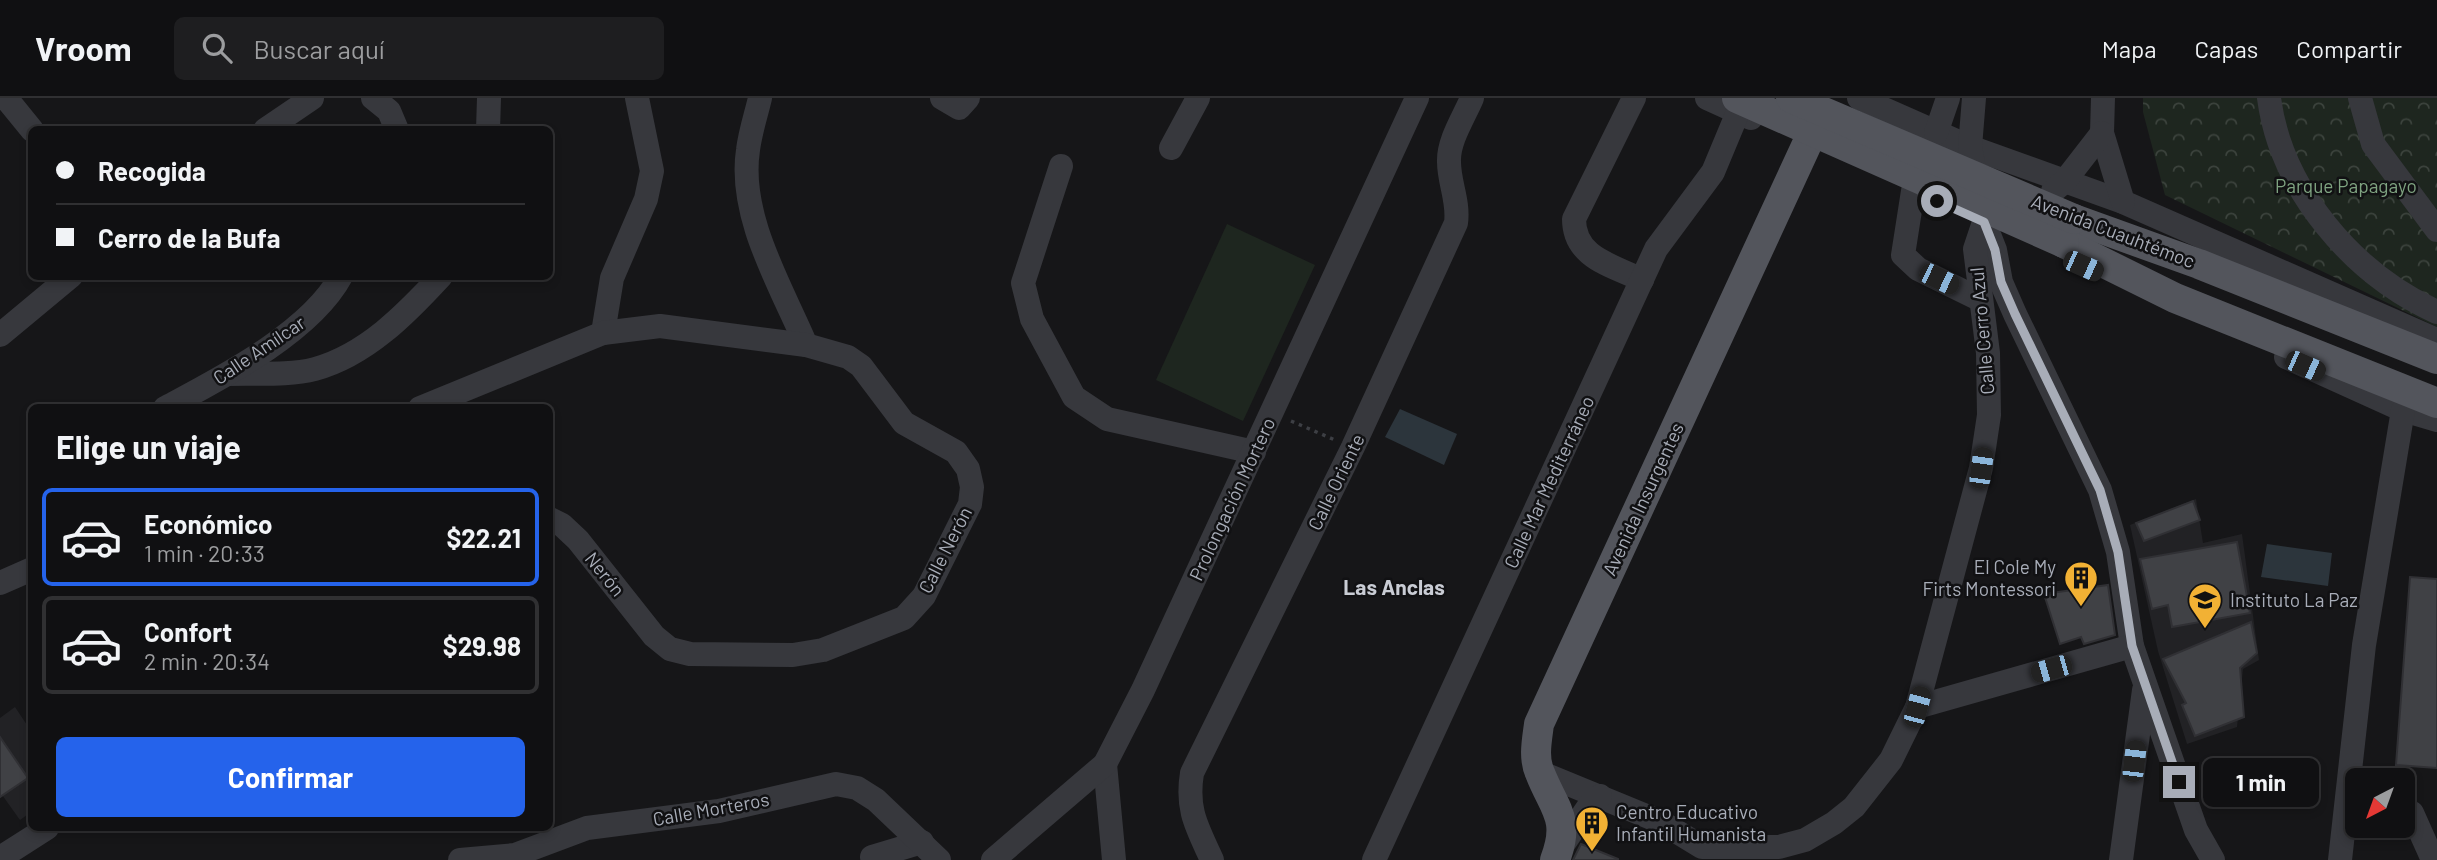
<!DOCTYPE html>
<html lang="es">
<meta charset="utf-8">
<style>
:root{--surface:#101012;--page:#1e1e20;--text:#f1f3f6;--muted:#9c9d9f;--line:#303032;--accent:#2563eb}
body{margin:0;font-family:Barlow,sans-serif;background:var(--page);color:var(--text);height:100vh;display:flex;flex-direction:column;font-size:26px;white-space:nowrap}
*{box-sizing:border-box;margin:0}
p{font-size:23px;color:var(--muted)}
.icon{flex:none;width:38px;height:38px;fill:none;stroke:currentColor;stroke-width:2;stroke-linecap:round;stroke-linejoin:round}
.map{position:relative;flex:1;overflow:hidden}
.drawer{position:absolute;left:28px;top:306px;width:525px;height:427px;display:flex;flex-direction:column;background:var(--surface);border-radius:10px;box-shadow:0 4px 10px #0003,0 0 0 2px var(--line)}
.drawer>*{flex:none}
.guide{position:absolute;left:28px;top:28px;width:525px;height:154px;border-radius:10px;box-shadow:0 4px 10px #0003,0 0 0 2px var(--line);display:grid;align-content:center;height:154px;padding:0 28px;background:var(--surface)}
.needle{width:46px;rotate:221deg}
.controls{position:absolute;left:2345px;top:670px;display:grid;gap:14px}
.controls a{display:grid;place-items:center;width:70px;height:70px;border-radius:10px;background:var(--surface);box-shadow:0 4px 10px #0003,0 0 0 2px var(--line);font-size:35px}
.end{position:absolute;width:32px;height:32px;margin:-16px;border:9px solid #a8adb8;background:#111;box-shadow:0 0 0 4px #111}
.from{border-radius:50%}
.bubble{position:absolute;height:49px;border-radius:10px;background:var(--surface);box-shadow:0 4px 10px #0003,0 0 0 2px var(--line);font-size:23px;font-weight:700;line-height:49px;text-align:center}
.car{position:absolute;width:21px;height:42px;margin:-21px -10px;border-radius:9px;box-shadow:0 0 5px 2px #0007;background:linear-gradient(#222 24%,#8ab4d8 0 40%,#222 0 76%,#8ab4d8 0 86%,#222 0)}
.guide b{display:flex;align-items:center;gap:24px;height:66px;font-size:26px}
.guide b+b{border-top:2px solid var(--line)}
.guide i{width:18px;height:18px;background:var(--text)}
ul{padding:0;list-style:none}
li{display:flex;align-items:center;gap:21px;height:98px;margin:0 14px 10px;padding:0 14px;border:4px solid var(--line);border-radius:10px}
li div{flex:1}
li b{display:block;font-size:26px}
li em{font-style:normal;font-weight:700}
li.selected{border-color:var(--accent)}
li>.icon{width:63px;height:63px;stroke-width:1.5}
h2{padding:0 28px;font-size:32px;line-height:84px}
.action{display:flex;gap:14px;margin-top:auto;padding:14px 28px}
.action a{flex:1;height:80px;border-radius:10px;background:var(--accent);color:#fff;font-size:28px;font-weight:700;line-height:80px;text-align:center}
header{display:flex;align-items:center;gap:42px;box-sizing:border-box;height:98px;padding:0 35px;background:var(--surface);border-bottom:2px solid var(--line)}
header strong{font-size:33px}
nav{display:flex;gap:38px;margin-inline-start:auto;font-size:24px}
.search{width:490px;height:63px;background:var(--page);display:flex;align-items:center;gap:18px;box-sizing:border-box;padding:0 24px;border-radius:10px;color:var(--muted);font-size:26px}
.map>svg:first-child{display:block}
</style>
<header>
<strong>Vroom</strong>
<div class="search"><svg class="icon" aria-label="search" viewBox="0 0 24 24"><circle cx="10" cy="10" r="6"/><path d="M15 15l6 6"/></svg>Buscar aquí</div>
<nav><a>Mapa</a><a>Capas</a><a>Compartir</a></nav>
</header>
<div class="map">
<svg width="2437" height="762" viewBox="0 0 2437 762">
<defs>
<pattern id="park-crowns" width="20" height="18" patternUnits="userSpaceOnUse" patternTransform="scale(1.75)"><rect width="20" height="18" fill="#1e261f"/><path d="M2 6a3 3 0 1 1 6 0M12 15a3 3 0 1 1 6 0" fill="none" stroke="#3c433d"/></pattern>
</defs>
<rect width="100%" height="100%" fill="#161618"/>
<!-- built -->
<g fill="#222225">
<path d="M2196,401L2203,445L2242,436L2259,562L2243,571L2237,629L2187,646L2158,553L2130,427Z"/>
<path d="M15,609L31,633V714L20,722L0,694V620Z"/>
</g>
<!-- green -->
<path fill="#1e261f" d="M1227,126L1315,167L1243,323L1156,282Z"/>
<!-- park -->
<path fill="url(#park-crowns)" d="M2143,0H2437V229L2165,97L2143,14Z"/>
<!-- water -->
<g fill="#2c353c">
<path d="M1400,311L1457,336L1444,367L1385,339Z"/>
<path d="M2267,446L2332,455L2328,488L2261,479Z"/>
</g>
<!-- building -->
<g fill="#404145" stroke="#303034" stroke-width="2">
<path d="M2193,403L2200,422L2144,443L2136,425Z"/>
<path d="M2237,444L2250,515L2172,529L2168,507L2152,511L2140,461Z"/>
<path d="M2410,479L2437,481V670L2396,667Z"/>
<path d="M2108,487L2115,537L2084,546L2081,539L2060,546L2044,496Z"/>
<path d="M2251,524L2257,555L2240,570L2244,619L2195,638L2182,607L2186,605L2163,561Z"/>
<path d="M0,639L28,680L0,699Z"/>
<path d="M1581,746L1618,761V762H1573Z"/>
</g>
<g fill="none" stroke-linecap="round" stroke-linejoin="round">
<!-- path -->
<path stroke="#3d3f44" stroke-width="3.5" stroke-dasharray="3.5 5" stroke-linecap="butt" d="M1291,323L1335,342"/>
<!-- minor -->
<g stroke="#37383d" stroke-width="24">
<path d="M6,0L32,32"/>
<path d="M373,0L389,13L397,32"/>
<path d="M760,0C756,17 750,35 748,52C738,118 781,188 806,247"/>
<path d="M942,0L959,10L968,0"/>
<path d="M1634,0L1574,121C1574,160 1612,167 1642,182"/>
<path d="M1707,0L1751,20"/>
<path d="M1859,0L1970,49L2123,104L2437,242"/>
<path d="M2103,0L2102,35L2123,104"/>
<path d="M2269,0C2281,92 2353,176 2437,214"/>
<path d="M2360,0L2373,46L2437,132"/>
<path d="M265,32L312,0"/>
<path d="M488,32L489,0"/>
<path d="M1936,35L1948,0"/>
<path d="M1171,50L1198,0"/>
<path d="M1061,68L1023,185L1032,221L1074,299L1107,321L1254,354"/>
<path d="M1913,93L1903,157L1918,171L1981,202"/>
<path d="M2053,93L2064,84L2102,35"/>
<path d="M1984,124L1995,152L2001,184L2015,216L2100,392L2118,454L2132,548L2196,732L2213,762"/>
<path d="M603,235L612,180L646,101L652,73L637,0"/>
<path d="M0,237L71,178"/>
<path d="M2286,259L2403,312L2437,322"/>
<path d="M228,276C256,275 288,278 315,271C366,257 406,216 441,178"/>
<path d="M165,310C221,280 310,235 341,178"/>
<path d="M420,310L603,235L660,228L806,247L848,259L861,268L904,325L956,354L968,371L972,389L970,406L924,498L904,520L823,552L793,557L690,556L670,551L654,538L578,442L562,427L550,421"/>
<path d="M0,485L32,471"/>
<path d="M1917,609L2132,548"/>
<path d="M1105,666L1114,762"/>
<path d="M1539,674L1661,724L1702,749H1779L1805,742L1834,725L1854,709L1891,662L1917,609L1981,370L1989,317L1988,255L1975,151L1984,124L1970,49L1974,0"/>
<path d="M2412,715L2433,762"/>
<path d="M1560,751L1589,708L1600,698"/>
<path d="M872,759L922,744"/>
<path d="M0,760L47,730"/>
<path d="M460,762L515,757L587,730L719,713L836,686L857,690L876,702L939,762"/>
<path d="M993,762L1105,666L1143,592L1417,0"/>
<path d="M1212,762C1197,729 1186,712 1192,675L1353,349L1456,125C1459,103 1449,85 1449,64C1448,43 1464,19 1472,0"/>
<path d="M1374,762L1656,151L1713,74L1738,14"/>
<path d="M2121,762L2144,592"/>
<path d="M2340,762L2364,547L2403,312"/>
</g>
<!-- major -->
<g stroke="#53555c" stroke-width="30">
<path d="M2074,121L2199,166L2437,261"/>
<path d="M2064,145L2175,200L2437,305"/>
<path d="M1555,762C1571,720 1554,711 1540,675C1533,660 1537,642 1539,626L1807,46"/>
</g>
<!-- major-bridge -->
<g stroke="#53555c" stroke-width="30">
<path d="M1737,0L2064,145"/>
<path d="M1791,0L2074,121"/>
</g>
</g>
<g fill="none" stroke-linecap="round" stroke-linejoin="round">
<!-- route -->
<path stroke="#a8adb8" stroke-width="9" d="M1937,103L1984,124L1995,152L2001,184L2015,216L2100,392L2118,454L2132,548L2179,684"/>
</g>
<!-- icons -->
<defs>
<g id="building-pin" transform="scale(1.75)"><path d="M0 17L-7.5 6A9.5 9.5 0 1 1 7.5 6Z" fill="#f2b134" stroke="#111113"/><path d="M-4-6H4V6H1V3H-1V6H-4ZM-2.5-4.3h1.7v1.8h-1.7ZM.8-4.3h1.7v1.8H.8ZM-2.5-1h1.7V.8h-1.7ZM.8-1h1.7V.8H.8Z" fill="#111"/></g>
<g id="school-pin" transform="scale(1.75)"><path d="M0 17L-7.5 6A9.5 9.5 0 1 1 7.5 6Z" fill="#f2b134" stroke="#111113"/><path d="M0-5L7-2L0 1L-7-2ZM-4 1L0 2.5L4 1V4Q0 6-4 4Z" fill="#111"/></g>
</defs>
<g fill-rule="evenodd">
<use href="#building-pin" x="2081" y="480"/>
<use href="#school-pin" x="2205" y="502"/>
<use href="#building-pin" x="1592" y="725"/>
</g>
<g text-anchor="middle" stroke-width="5" stroke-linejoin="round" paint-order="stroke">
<!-- park labels -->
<g font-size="19" fill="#7fa381" stroke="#111113">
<text x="2346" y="95">Parque Papagayo</text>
</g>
<!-- street labels -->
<g font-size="19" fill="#a8adb8" stroke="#111113">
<text transform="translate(2113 133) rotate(21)" y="7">Avenida Cuauhtémoc</text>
<text transform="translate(1982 233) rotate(-95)" y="7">Calle Cerro Azul</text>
<text transform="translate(259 252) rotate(-34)" y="7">Calle Amílcar</text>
<text transform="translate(1336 384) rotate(-64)" y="7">Calle Oriente</text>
<text transform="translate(1549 384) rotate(-65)" y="7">Calle Mar Mediterráneo</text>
<text transform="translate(1232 401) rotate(-65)" y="7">Prolongación Mortero</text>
<text transform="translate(1643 401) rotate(-65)" y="7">Avenida Insurgentes</text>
<text transform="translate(945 452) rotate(-63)" y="7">Calle Nerón</text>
<text transform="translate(605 476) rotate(51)" y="7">Nerón</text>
<text transform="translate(711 711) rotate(-10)" y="7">Calle Morteros</text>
</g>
<!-- poi labels -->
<g font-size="19" fill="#a8adb8" stroke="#111113" text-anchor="start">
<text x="2056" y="476" text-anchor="end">El Cole My<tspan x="2056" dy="22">Firts Montessori</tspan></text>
<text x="2230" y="509">Instituto La Paz</text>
<text x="1616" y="721">Centro Educativo<tspan x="1616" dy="22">Infantil Humanista</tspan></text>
</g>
<!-- neighbourhood labels -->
<g font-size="21" font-weight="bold" fill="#c9ccd4" stroke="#111113">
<text x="1394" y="497">Las Anclas</text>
</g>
</g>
</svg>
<div class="controls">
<a><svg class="needle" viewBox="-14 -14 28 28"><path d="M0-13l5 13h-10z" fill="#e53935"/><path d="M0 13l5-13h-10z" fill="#9c9d9f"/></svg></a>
</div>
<i class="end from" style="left:1937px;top:103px"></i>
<i class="end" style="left:2179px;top:684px"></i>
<div class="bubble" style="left:2203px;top:660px;width:116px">1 min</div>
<i class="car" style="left:2083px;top:168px;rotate:114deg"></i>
<i class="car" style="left:1939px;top:181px;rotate:116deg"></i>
<i class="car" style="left:2305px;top:268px;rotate:114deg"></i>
<i class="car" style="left:1981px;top:370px;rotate:8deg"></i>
<i class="car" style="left:2051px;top:571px;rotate:254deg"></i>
<i class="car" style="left:1917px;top:609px;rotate:15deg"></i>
<i class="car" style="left:2134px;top:663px;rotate:7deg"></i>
<div class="guide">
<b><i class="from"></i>Recogida</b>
<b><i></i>Cerro de la Bufa</b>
</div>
<section class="drawer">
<h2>Elige un viaje</h2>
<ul>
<li class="selected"><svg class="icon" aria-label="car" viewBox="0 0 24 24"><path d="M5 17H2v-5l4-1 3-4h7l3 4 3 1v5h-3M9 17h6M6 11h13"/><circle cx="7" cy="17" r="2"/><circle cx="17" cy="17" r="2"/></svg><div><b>Económico</b><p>1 min · 20:33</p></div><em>$22.21</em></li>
<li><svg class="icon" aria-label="car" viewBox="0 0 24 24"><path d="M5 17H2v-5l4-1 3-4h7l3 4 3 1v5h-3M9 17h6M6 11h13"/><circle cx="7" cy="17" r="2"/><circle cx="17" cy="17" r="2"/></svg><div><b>Confort</b><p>2 min · 20:34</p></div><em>$29.98</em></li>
</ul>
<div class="action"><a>Confirmar</a></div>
</section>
</div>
